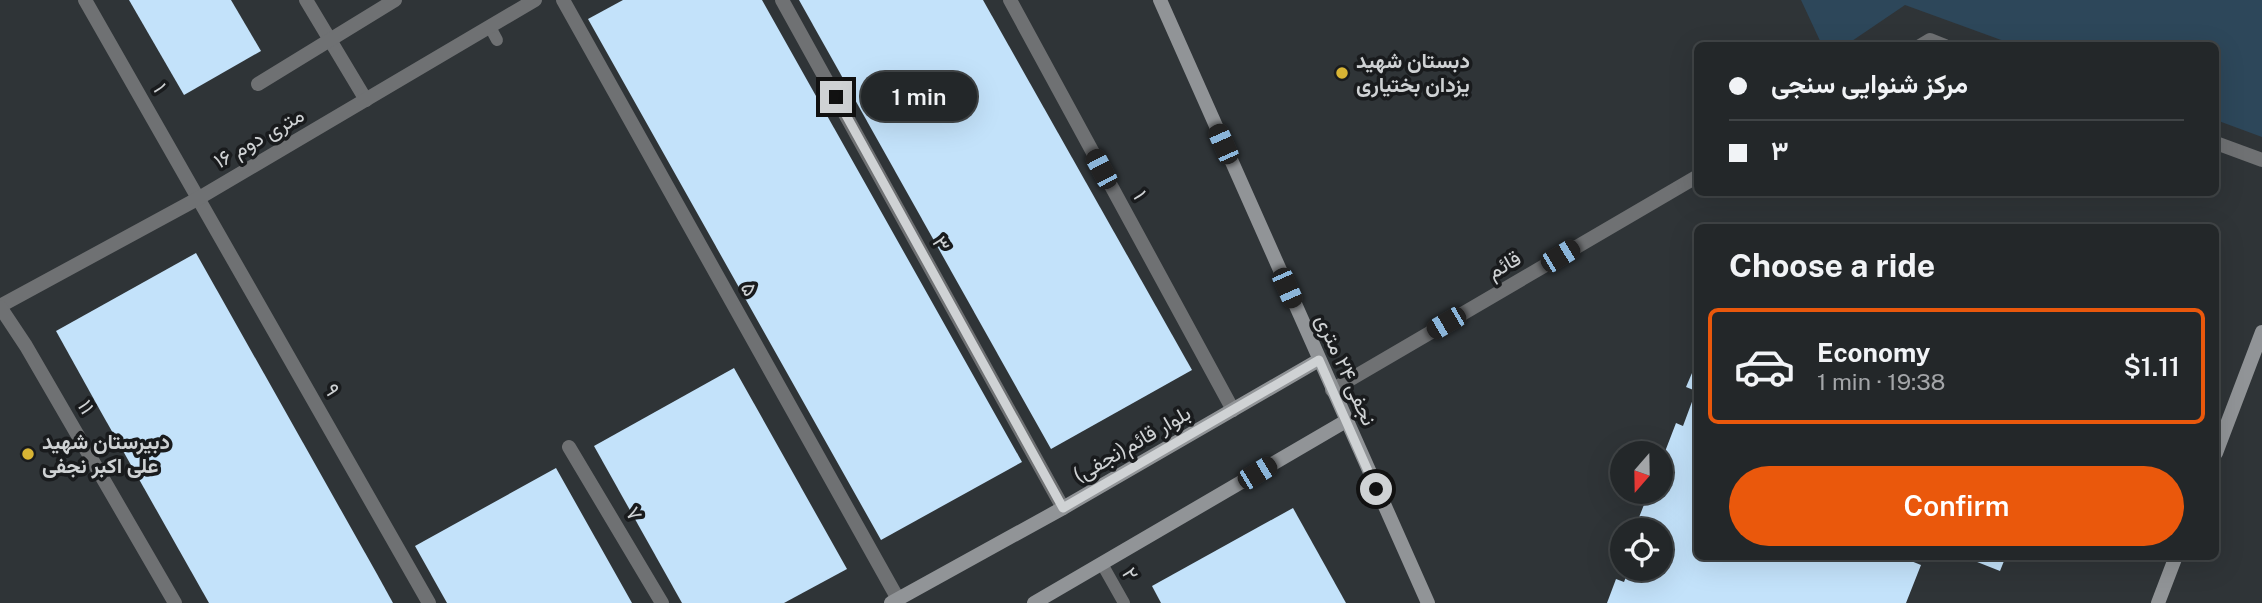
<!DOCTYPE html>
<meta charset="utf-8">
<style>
:root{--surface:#232729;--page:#2f3335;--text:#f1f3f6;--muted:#a3a5a8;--line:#404446;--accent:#ea580c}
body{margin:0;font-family:"Public Sans",Vazirmatn,sans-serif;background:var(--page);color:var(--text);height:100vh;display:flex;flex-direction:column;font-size:26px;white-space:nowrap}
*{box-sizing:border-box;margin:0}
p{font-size:23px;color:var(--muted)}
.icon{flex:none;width:38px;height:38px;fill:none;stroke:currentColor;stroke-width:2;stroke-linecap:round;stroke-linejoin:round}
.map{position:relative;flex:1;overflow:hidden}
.panel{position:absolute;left:1694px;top:224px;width:525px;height:336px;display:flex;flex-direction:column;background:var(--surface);border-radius:10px;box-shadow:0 7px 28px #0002,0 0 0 2px var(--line)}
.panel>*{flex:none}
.hud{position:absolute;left:1694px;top:42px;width:525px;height:154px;border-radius:10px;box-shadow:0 7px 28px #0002,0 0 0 2px var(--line);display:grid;align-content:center;height:154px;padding:0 35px;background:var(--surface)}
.needle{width:46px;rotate:200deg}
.buttons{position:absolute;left:1610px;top:441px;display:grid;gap:14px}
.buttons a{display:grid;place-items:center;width:63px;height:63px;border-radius:50%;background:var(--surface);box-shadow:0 7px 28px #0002,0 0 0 2px var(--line);font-size:35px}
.end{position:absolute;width:32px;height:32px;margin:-16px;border:9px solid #cfd2d4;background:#111;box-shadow:0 0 0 4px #111}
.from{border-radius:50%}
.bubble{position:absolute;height:49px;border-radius:24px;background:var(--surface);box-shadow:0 7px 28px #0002,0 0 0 2px var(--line);font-size:23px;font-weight:600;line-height:49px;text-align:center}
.car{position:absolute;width:21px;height:42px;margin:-21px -10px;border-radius:9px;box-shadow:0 0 5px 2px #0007;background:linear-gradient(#222 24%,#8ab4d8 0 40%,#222 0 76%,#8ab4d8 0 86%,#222 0)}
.hud b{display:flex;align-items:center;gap:24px;height:66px;font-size:26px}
.hud b+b{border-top:2px solid var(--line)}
.hud i{width:18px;height:18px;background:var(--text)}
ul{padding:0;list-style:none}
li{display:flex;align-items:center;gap:21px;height:116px;margin:0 14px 10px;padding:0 21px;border:4px solid var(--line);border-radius:10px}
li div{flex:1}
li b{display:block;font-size:26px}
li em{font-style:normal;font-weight:600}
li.on{border-color:var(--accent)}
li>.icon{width:63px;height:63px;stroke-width:1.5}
h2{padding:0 35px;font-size:32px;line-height:84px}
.cta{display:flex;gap:14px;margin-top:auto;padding:14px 35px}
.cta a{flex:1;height:80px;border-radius:42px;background:var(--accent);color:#fff;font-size:28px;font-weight:600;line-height:80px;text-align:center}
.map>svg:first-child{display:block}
</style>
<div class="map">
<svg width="2262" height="603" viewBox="0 0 2262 603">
<rect width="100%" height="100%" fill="#2f3437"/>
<!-- green -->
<path fill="#2d475a" d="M1801,0H2262V137L2216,120V46L2015,45L1905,5L1846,45H1822Z"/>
<!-- building -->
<g fill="#c3e2fa">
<path d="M129,0H231L261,51L184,95Z"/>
<path d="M623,0H762L1022,462L881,540L588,19Z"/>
<path d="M799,0H983L1192,370L1051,449Z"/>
<path d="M196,253L377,574L393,603H209L101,412L56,331Z"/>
<path d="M1698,359V556H1912L1911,561L1921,565L1906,603H1607L1616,579L1624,582L1629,569H1661V530H1634L1649,492H1661V462L1676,423L1683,426L1696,391L1686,387Z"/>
<path d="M734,368L847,569L784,603H682L594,446Z"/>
<path d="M556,468L632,603H447L415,546Z"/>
<path d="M1293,508L1346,603H1161L1152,586Z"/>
<path d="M1962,556H2006L2000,571Z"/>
</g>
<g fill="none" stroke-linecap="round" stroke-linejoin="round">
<!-- lane -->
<g stroke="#6f7173" stroke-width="12">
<path d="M490,27L497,40"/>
<path d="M1102,564L1124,603"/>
</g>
<!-- street -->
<g stroke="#6f7173" stroke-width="14">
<path d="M85,0L429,603"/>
<path d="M306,0L366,100"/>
<path d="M563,0L898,599"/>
<path d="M782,0L1063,508"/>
<path d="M1010,0L1233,410"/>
<path d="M1920,46L1930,40L1945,46"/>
<path d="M258,84L395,0"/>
<path d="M2216,143L2262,160"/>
<path d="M0,306L199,198L535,0"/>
<path d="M0,307L26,346L175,603"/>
<path d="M1332,390L1698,176"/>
<path d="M569,447L662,603"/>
</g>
<!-- secondary -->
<g stroke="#919497" stroke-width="14">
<path d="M1160,0L1428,603"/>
<path d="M2216,453L2262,332"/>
<path d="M891,603L1063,508L1319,360"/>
<path d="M1034,603L1346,421"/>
<path d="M2158,603L2176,556"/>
</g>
</g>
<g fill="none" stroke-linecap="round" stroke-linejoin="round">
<!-- route -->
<path stroke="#cfd2d4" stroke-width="9" d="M836,97L1063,508L1319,360L1376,489"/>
</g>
<!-- markers -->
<g fill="#d8b434" stroke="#191b1d" stroke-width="2.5">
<circle cx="1342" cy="73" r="7"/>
<circle cx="28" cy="454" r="7"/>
</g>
<g text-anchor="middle" stroke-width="7" stroke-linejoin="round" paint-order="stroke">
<!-- poi labels -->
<g font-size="21" font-weight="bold" fill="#cfd2d4" stroke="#191b1d" text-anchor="start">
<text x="1356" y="68">دبستان شهید<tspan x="1356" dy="24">یزدان بختیاری</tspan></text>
<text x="42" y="449">دبیرستان شهید<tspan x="42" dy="24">علی اکبر نجفی</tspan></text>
</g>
<!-- street labels -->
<g font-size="21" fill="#cfd2d4" stroke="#191b1d">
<text transform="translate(160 88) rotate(60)" y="7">۱</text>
<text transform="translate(259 138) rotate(-30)" y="7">۱۶ متری دوم</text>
<text transform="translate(1140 195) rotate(61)" y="7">۱</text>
<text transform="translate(941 244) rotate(61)" y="7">۳</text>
<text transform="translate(1504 265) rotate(-30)" y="7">قائم</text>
<text transform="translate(749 289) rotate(61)" y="7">۵</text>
<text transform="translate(1346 370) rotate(66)" y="7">نجفی ۲۴ متری</text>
<text transform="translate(332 390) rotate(60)" y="7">۹</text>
<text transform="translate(86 407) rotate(60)" y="7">۱۱</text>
<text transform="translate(1132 444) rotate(-30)" y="7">بلوار قائم(نجفی)</text>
<text transform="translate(634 514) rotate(59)" y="7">۷</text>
<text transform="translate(1130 574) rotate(61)" y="7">۲</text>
</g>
</g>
</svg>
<div class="buttons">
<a><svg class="needle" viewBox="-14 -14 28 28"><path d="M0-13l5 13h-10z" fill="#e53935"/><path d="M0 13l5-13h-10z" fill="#a3a5a8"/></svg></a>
<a><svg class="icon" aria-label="locate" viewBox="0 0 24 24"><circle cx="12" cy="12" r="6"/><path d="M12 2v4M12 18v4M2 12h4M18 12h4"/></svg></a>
</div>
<i class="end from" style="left:1376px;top:489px"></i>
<i class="end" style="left:836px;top:97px"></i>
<div class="bubble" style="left:861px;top:72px;width:116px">1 min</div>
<i class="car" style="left:1223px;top:144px;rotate:336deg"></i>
<i class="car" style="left:1101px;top:169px;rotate:332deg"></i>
<i class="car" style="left:1560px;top:256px;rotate:59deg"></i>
<i class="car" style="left:1287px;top:288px;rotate:156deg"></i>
<i class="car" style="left:1446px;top:323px;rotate:240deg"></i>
<i class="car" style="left:1257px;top:473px;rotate:59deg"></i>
<div class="hud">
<b><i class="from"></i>مرکز شنوایی سنجی</b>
<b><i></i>۳</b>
</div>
<section class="panel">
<h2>Choose a ride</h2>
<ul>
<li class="on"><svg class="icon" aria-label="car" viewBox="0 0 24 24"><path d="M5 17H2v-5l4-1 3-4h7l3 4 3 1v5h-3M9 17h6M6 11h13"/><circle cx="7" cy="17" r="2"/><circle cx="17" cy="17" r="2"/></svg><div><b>Economy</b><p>1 min · 19:38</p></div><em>$1.11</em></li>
</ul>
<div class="cta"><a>Confirm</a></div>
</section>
</div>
